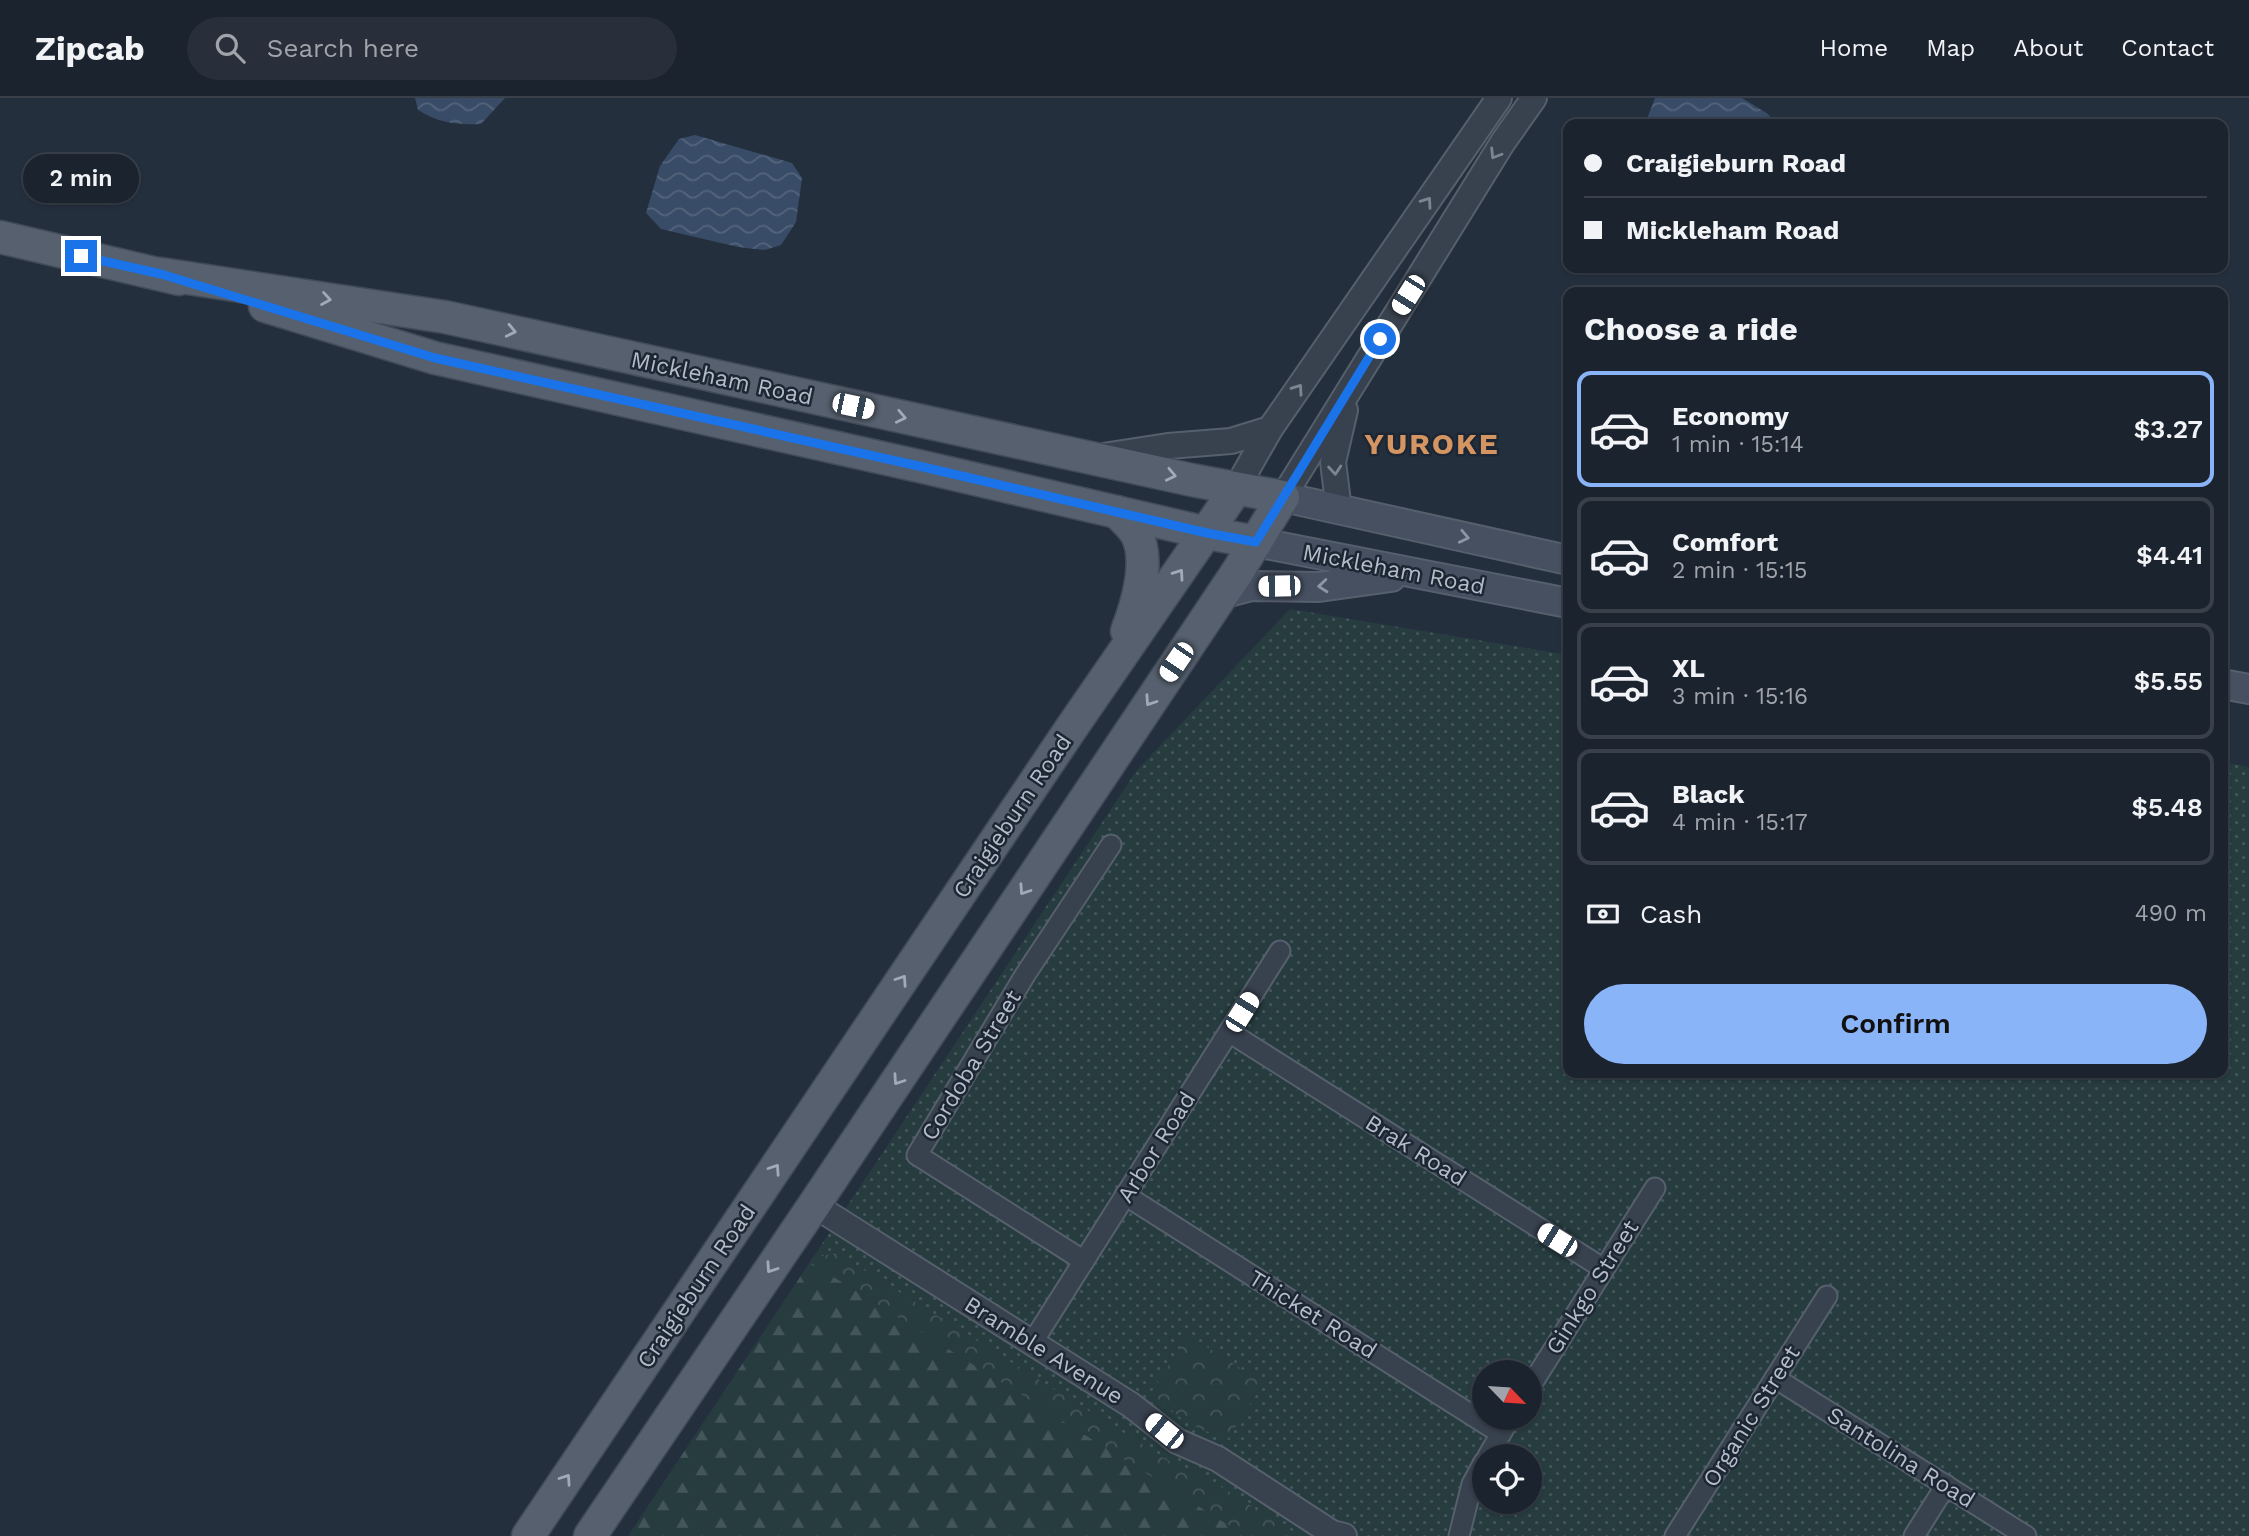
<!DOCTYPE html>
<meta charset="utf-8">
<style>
:root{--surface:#1b232e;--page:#282f3a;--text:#f1f3f6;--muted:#a0a4aa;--line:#39404a;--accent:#8ab4f8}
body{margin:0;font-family:"Work Sans",sans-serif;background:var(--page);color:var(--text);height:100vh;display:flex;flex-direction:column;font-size:26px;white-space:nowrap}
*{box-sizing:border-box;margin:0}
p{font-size:23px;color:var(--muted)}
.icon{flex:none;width:38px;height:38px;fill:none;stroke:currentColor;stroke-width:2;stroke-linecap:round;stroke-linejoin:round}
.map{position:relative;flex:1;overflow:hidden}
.sheet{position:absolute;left:1563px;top:189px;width:665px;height:791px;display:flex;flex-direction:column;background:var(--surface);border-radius:14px;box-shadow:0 2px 5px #0004,0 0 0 2px var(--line)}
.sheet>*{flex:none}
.guide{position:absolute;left:1563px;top:21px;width:665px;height:154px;border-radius:14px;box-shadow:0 2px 5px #0004,0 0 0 2px var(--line);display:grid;align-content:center;height:154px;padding:0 21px;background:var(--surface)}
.needle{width:46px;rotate:115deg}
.controls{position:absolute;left:1472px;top:1262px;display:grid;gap:14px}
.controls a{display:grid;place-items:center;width:70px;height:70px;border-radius:50%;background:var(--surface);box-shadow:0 2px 5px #0004,0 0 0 2px var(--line);font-size:35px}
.end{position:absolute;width:32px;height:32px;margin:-16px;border:9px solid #1a73e8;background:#fff;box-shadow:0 0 0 4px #fff}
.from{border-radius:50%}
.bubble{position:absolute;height:49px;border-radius:24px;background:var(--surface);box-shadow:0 2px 5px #0004,0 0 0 2px var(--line);font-size:23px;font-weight:600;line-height:49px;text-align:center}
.car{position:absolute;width:21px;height:42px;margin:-21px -10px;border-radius:9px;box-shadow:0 0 5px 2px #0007;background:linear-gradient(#fff 24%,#345 0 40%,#fff 0 76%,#345 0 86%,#fff 0)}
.guide b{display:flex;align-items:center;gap:24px;height:66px;font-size:26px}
.guide b+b{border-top:2px solid var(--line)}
.guide i{width:18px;height:18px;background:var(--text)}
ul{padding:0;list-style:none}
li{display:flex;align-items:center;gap:21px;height:116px;margin:0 14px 10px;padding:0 7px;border:4px solid var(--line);border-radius:14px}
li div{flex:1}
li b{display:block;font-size:26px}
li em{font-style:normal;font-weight:600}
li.on{border-color:var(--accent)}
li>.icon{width:63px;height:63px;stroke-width:1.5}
h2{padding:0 21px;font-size:32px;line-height:84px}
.pay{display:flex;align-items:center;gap:18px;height:77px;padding:0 21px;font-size:26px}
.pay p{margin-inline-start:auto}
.cta{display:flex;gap:14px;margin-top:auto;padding:14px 21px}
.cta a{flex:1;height:80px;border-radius:42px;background:var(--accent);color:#111;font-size:28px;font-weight:600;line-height:80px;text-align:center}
header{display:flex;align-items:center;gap:42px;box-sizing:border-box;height:98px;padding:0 35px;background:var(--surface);border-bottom:2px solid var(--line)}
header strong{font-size:33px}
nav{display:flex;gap:38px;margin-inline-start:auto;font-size:24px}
.search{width:490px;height:63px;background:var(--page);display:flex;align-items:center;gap:18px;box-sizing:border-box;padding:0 24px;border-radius:38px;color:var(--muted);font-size:26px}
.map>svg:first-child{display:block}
</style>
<header>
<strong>Zipcab</strong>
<div class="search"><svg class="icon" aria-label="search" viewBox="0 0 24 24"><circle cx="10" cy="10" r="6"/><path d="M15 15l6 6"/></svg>Search here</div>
<nav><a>Home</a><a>Map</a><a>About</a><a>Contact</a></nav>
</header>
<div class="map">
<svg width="2249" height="1438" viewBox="0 0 2249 1438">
<defs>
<pattern id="grass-dots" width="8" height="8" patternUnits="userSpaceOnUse" patternTransform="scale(1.75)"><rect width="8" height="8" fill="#263c3f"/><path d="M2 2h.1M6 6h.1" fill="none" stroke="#435659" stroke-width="1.8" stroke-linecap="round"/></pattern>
<pattern id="forest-firs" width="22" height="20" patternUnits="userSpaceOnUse" patternTransform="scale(1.75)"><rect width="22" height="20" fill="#263c3f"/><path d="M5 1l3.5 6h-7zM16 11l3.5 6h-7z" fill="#435659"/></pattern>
<pattern id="park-crowns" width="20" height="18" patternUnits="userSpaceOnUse" patternTransform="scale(1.75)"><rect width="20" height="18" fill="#263c3f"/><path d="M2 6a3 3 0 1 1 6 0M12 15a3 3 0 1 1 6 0" fill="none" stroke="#435659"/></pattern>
<pattern id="water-waves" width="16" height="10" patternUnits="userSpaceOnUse" patternTransform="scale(1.75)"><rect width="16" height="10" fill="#394c67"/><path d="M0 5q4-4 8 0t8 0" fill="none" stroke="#53647b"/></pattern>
</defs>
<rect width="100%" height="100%" fill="#242f3e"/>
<!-- grass -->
<path fill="url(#grass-dots)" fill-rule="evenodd" d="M1290,511L1568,557V975H2222L2223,664L2249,669V1438H1246L810,1164L1137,672ZM1484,1274H1530V1320H1484ZM1484,1358H1530V1404H1484Z"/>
<!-- forest -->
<path fill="url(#forest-firs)" d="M810,1164L1246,1438H628Z"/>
<!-- park -->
<g fill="url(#park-crowns)">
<path d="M837,1155L1167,1362L1202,1377L1300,1438H1246L810,1164L812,1160Z"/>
<path d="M1188,1237L1264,1285L1227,1342L1187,1325L1151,1295Z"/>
</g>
<!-- water -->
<g fill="url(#water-waves)">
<path d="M415,0H505L481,26C457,27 439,25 418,12Z"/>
<path d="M1655,0H1742L1768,16L1776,26H1645Z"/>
<path d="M695,37L792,65L802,80L796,124L781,147L765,152L738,149L661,131L646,115L660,68L679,41Z"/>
</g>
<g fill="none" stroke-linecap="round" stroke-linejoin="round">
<!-- minor casing -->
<g stroke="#565f6c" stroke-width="23">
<g id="minor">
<path d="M1229,934L1604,1171"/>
<path d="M1125,1097L1500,1335"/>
<path d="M1084,1163L917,1057L1025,877L1111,747"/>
<path d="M1032,1245L1280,853"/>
<path d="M1775,1280L2026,1438"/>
<path d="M1530,1289L1655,1090"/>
<path d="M1488,1358L1510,1320"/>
<path d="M1459,1438L1472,1386L1484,1364"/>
<path d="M1675,1438L1827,1198"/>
<path d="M1914,1438L1946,1387"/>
</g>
</g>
<!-- tertiary casing -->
<g stroke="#565f6c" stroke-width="28">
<g id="tertiary">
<path d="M1103,358L1168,348L1231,343L1270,331"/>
<path d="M1236,391L1270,331L1499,0"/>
<path d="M1283,399L1503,44L1534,0"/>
<path d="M1339,412L1333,364L1345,312"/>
<path d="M814,1107L1131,1307L1177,1343L1218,1361L1332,1435L1344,1438"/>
</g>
</g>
<!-- secondary casing -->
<g stroke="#565f6c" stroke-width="32">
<g id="secondary">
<path d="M1283,399L1568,462"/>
<path d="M1256,444L1568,505"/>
<path d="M1221,496L1251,488L1319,489L1391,479"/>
<path d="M2222,586L2249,591"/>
</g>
</g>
<!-- primary casing -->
<g stroke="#414a57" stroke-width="35">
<g id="primary">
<path d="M0,139L179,181"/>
<path d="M161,176L445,219L1192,382L1283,399L1238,473L814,1107L590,1438"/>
<path d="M265,208L435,260L923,369L1207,435L1256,444"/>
<path d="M1117,414C1124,421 1131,427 1136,435C1151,462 1137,507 1127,533"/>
<path d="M528,1438L1070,632L1236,391"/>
</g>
</g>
<!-- minor -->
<use href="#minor" stroke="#38414e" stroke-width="19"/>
<!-- tertiary -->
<use href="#tertiary" stroke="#38414e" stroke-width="24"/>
<!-- secondary -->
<use href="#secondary" stroke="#465061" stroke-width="28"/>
<!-- primary -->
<use href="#primary" stroke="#56606e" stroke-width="32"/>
</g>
<!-- one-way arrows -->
<defs><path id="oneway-chevron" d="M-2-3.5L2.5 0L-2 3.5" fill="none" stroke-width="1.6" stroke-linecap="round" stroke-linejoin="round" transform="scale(1.75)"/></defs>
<g stroke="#7c8592">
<use href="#oneway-chevron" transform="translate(1495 56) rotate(122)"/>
<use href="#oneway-chevron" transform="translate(1427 104) rotate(-55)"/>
<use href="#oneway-chevron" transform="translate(1298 291) rotate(-55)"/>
<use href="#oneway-chevron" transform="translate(1335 372) rotate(85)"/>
</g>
<g stroke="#a1aab7">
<use href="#oneway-chevron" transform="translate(326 201) rotate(9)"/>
<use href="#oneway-chevron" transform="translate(511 233) rotate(13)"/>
<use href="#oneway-chevron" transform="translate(901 319) rotate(12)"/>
<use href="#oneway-chevron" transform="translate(1171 377) rotate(12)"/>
<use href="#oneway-chevron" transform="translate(1179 476) rotate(-55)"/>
<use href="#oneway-chevron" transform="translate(1150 603) rotate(124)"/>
<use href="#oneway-chevron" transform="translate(1024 792) rotate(124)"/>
<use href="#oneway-chevron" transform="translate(902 882) rotate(-56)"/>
<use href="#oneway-chevron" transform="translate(898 982) rotate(124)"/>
<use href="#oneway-chevron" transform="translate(775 1071) rotate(-56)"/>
<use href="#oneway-chevron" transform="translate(771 1170) rotate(124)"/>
<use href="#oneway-chevron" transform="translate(566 1381) rotate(-56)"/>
</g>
<g stroke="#8e96a5">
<use href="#oneway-chevron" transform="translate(1464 439) rotate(12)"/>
<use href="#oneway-chevron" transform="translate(1323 488) rotate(175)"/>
</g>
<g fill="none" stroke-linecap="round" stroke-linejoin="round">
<!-- route -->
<path stroke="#1a73e8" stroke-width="9" d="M81,158L161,176L435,260L923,369L1207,435L1256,444L1380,241"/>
</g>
<g text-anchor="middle" stroke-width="5" stroke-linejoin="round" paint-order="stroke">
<!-- street labels -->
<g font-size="23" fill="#b4bcc9" stroke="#1d2633">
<text transform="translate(722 280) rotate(12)" y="8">Mickleham Road</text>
<text transform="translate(1394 471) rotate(11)" y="8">Mickleham Road</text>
<text transform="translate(1012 718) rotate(-56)" y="8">Craigieburn Road</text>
<text transform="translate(971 967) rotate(-59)" y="8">Cordoba Street</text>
<text transform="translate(1156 1049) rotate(-58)" y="8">Arbor Road</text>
<text transform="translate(1416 1052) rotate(32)" y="8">Brak Road</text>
<text transform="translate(696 1188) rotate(-56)" y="8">Craigieburn Road</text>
<text transform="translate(1592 1189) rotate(-58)" y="8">Ginkgo Street</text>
<text transform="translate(1313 1216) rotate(32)" y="8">Thicket Road</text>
<text transform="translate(1044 1252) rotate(32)" y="8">Bramble Avenue</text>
<text transform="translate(1751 1318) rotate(-58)" y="8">Organic Street</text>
<text transform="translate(1901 1359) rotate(32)" y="8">Santolina Road</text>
</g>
<!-- district labels -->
<g font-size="30" font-weight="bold" letter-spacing="2" fill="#d59563" stroke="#1d2633">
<text x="1432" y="356">YUROKE</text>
</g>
</g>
</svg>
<div class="controls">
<a><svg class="needle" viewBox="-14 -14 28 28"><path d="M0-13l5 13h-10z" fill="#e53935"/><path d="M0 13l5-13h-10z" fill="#a0a4aa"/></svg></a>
<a><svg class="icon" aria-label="locate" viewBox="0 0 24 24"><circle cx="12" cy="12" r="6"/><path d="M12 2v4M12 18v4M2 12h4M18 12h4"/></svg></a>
</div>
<i class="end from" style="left:1380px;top:241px"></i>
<i class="end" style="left:81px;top:158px"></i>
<div class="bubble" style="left:23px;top:56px;width:116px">2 min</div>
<i class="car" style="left:1408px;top:197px;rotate:212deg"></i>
<i class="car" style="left:853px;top:308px;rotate:102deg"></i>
<i class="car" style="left:1279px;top:488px;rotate:269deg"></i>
<i class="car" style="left:1176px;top:564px;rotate:214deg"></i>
<i class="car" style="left:1242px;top:914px;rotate:32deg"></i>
<i class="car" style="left:1557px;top:1142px;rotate:302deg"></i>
<i class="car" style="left:1164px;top:1333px;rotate:309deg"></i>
<div class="guide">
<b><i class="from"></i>Craigieburn Road</b>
<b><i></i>Mickleham Road</b>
</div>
<section class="sheet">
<h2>Choose a ride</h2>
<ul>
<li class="on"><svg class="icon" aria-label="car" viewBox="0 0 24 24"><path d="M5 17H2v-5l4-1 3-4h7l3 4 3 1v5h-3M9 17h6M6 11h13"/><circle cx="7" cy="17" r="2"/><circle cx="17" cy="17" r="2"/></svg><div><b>Economy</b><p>1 min · 15:14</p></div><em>$3.27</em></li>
<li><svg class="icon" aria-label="car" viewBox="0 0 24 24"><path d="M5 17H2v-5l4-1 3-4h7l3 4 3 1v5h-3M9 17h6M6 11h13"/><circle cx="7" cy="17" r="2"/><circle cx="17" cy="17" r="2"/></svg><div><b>Comfort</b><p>2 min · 15:15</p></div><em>$4.41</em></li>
<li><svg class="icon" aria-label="car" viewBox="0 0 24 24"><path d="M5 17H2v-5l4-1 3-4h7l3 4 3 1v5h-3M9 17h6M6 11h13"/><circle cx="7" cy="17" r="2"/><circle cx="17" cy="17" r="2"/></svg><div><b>XL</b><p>3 min · 15:16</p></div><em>$5.55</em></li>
<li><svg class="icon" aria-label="car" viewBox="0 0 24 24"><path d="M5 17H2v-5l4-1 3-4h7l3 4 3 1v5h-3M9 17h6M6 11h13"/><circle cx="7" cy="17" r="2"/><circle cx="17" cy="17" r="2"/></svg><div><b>Black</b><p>4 min · 15:17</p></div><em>$5.48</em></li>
</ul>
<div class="pay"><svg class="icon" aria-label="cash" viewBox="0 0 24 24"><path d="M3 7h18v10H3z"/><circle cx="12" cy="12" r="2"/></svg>Cash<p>490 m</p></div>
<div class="cta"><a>Confirm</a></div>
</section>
</div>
